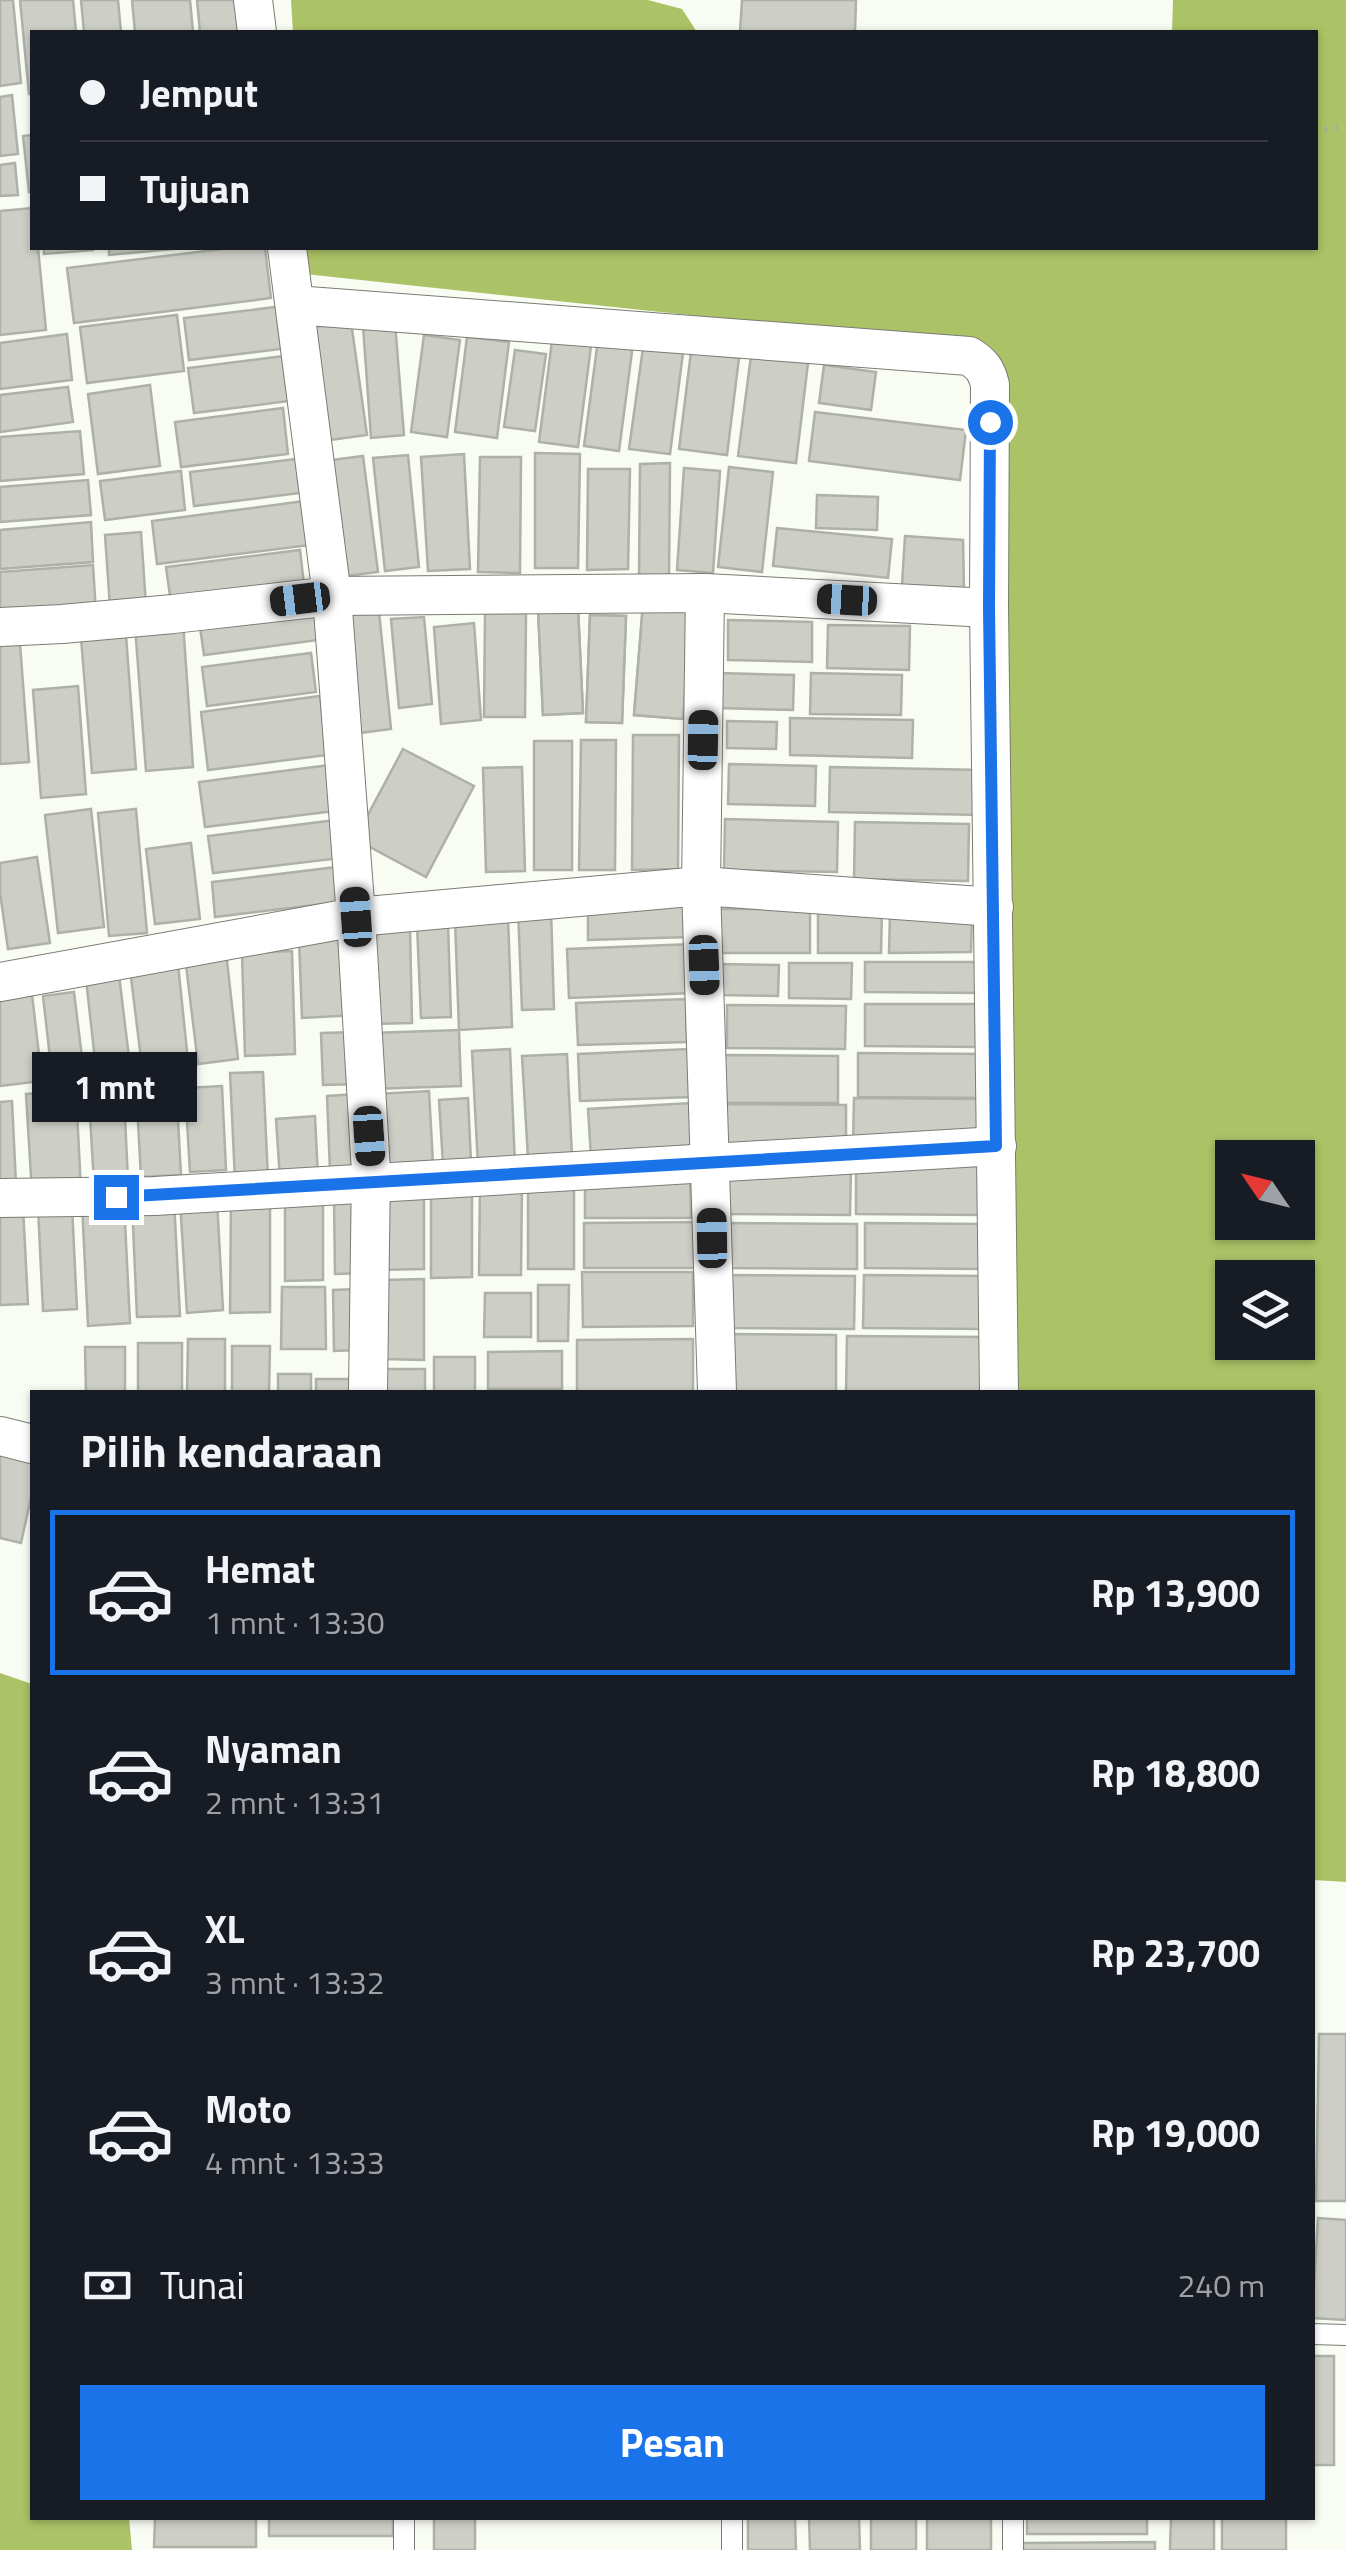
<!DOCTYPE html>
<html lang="id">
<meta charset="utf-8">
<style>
:root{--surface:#171b24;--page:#20242c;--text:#f1f3f6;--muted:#9ea1a6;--line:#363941;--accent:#1a73e8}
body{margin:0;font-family:"Titillium Web",sans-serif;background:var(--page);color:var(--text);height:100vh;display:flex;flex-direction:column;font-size:38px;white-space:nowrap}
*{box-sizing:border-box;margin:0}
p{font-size:32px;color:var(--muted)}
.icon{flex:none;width:55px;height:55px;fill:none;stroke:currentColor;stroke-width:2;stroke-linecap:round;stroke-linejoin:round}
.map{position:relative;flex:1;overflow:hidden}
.drawer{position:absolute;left:30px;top:1390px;width:1285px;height:1130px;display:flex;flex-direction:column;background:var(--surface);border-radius:0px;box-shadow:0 2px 8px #0004}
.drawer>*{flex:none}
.hud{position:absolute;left:30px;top:30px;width:1288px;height:220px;border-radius:0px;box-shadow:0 2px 8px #0004;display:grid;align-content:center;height:220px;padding:0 50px;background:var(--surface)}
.needle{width:65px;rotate:305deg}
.controls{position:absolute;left:1215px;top:1140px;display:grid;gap:20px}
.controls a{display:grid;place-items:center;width:100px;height:100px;border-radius:0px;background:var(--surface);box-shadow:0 2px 8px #0004;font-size:50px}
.end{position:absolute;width:45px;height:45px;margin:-22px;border:12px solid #1a73e8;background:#fff;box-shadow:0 0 0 5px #fff}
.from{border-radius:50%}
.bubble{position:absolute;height:70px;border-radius:0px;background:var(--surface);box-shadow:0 2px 8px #0004;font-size:32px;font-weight:700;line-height:70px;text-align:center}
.car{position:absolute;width:30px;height:60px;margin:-30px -15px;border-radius:12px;box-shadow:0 0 8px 2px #0007;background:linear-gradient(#222 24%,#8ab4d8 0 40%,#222 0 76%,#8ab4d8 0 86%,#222 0)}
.hud b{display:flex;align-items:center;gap:35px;height:95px;font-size:38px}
.hud b+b{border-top:2px solid var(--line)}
.hud i{width:25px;height:25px;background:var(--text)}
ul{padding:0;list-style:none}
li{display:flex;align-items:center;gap:30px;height:165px;margin:0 20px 15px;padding:0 30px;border:5px solid transparent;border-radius:0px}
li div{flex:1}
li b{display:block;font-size:38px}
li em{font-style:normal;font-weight:700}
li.on{border-color:var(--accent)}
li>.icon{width:90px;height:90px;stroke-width:1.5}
h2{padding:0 50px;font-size:45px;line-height:120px}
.pay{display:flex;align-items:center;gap:25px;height:110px;padding:0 50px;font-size:38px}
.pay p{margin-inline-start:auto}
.action{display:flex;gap:20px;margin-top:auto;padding:20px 50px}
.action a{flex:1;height:115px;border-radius:0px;background:var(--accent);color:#fff;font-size:40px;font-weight:700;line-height:115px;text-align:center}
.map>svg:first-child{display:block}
</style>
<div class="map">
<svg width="1346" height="2550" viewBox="0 0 1346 2550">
<rect width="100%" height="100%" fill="#f9fcf3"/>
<!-- water -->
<g fill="#acc266" fill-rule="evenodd">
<path d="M291,0H648L682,9L697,32H293Z"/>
<path d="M1173,0H1346V1882L1313,1880L1312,1392H1013L978,346L305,274L304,248H1315V32H1172ZM1232,1158H1298V1222H1232ZM1232,1278H1298V1342H1232Z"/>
<path d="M0,1673L32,1684V2518H129L132,2550H0Z"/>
</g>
<!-- building -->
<g fill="#cdcfc7" stroke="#aeb1a8" stroke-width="2.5">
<path d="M0,0H13L21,83L0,86Z"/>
<path d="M20,0H73L76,32H32V94H29Z"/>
<path d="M81,0H118L121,32H84Z"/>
<path d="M132,0H190L193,32H135Z"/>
<path d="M197,0H240L243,32H200Z"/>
<path d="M742,0H856L855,32H740Z"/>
<path d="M12,95L18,154L0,156V97Z"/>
<path d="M32,135V191L29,192L23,136Z"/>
<path d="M15,163L18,195L0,196V165Z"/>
<path d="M32,208V248H38L46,330L0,335V211Z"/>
<path d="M44,248H93V250L44,254Z"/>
<path d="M109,248H184L109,255Z"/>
<path d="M230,248H265L271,298L74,323L67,268Z"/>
<path d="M276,307L281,349L189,360L184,318Z"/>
<path d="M177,315L184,371L87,383L80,327Z"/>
<path d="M351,322L367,435L322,441L307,328Z"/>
<path d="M395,323L404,435L371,438L363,326Z"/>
<path d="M67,334L72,380L0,389V343Z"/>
<path d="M424,335L460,340L447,437L411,432Z"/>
<path d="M467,337L509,342L497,438L455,432Z"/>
<path d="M598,340L633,344L619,451L584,446Z"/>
<path d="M552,341L591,346L578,447L539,442Z"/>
<path d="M643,348L683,353L670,454L629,449Z"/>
<path d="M515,350L546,354L535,431L504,427Z"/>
<path d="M691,352L739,358L727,455L679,449Z"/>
<path d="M284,356L289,401L194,413L188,368Z"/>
<path d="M751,356L808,363L796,463L738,456Z"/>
<path d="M824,365L876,372L871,410L819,403Z"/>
<path d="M150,385L160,466L98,474L88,394Z"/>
<path d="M68,387L73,422L0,432V395Z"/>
<path d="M283,408L288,454L181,467L175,422Z"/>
<path d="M815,412L966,430L960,480L809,461Z"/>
<path d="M80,431L84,474L0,481V437Z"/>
<path d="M535,453L580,454L578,568H535Z"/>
<path d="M464,454L470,569L428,571L421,457Z"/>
<path d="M408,455L419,567L385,571L373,458Z"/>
<path d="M363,456L378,572L339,577L324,461Z"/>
<path d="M480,457H521L520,573L478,572Z"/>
<path d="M296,459L300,493L194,506L190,472Z"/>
<path d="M670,463L669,579H639L640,464Z"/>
<path d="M729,467L773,472L762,572L718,567Z"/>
<path d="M684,468L720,471L713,573L677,570Z"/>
<path d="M588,469H630L628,569L587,570Z"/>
<path d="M181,471L185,510L105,520L100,481Z"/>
<path d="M88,480L91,515L0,522V487Z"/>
<path d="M817,495L878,497L877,530L816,528Z"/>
<path d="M305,501L310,545L157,564L152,521Z"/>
<path d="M91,522L93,562L0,569V530Z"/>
<path d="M777,528L892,539L888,578L773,566Z"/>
<path d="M141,532L146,605L110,607L105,535Z"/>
<path d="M905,536L963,540L964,590L902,585Z"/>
<path d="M300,550L305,593L172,610L166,567Z"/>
<path d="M93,565L96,613L0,620V572Z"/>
<path d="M314,599L318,640L204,655L198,613Z"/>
<path d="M643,604L691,607L683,719L634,715Z"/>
<path d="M643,604L691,607L683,719L634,715Z"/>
<path d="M578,608L583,713L543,715L538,609Z"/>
<path d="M578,608L583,713L543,715L538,609Z"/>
<path d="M379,612L391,729L352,734L339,616Z"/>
<path d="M485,613H526L525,717H484Z"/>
<path d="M590,615L626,616L622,723L586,722Z"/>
<path d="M590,615L626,616L622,723L586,722Z"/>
<path d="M424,617L432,704L399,708L391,619Z"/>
<path d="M728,620L812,622V662L728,660Z"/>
<path d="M183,622L193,767L146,771L135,626Z"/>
<path d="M474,623L481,720L441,724L434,627Z"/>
<path d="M828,625L910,626L909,670L827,668Z"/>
<path d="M19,631L29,762L0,764V632Z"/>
<path d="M126,635L136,769L92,773L81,638Z"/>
<path d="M311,653L316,692L207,706L202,667Z"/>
<path d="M719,673L794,675L793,710L718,708Z"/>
<path d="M811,673L902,675L901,715L810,714Z"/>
<path d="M78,686L86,794L41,798L33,690Z"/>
<path d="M320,696L327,755L208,770L201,712Z"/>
<path d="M790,718L913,720L912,758L790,755Z"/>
<path d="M727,721L777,722L776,749L727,748Z"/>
<path d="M633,735H679L678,869L632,870Z"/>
<path d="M581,740H616L615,870H579Z"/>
<rect x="534" y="741" width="38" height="129"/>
<path d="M403,749L474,786L426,877L355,839Z"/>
<path d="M729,764L816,766L815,806L728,804Z"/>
<path d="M330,765L335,811L205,827L199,782Z"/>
<path d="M522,767L525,871L486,872L483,768Z"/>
<path d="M830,767L982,770L981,815L829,812Z"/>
<path d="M91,809L104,927L58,933L45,815Z"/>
<path d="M136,809L147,933L109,936L98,813Z"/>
<path d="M725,819L838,822L837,872L724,870Z"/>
<path d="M336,820L341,858L213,873L208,836Z"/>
<path d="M855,822L969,824L968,881L854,879Z"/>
<path d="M191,843L200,919L155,924L146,849Z"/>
<path d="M37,857L50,943L8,949L0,893V863Z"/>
<path d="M345,866L348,901L215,917L212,882Z"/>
<path d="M689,901L690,937L588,940V905Z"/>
<path d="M551,909L554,1009L522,1010L518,910Z"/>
<path d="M718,909H810V953H717Z"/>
<path d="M818,909L882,910L881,953H818Z"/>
<path d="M890,914L972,915L971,952L889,953Z"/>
<path d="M508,918L512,1027L459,1030L455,920Z"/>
<path d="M448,924L451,1017L421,1018L417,925Z"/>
<path d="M410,928L412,1023L371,1024L368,930Z"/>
<path d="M354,938L357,1015L302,1018L299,940Z"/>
<path d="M692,944L693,993L569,998L567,949Z"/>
<path d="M292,951L295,1054L245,1056L242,953Z"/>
<path d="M226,952L238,1059L198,1064L185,957Z"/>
<path d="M865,962H982V993L865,992Z"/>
<path d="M789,963H852L851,999L789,998Z"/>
<path d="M178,964L188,1061L142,1067L130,969Z"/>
<path d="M722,964L779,965L778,996L721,995Z"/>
<path d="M119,975L131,1074L97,1078L86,979Z"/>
<path d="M74,992L85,1082L53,1085L43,996Z"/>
<path d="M32,994L42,1081L0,1086V998Z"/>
<path d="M686,999L687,1042L578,1045L576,1003Z"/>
<path d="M865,1004H979V1047L865,1046Z"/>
<path d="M727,1005L846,1006L845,1049L727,1048Z"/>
<path d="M459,1030L461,1086L373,1089L371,1033Z"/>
<path d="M357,1032L359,1084L323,1085L321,1033Z"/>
<path d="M510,1049L515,1164L478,1166L472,1051Z"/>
<path d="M689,1049L691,1097L580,1101L578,1054Z"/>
<path d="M858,1053L985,1054L984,1098L858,1097Z"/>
<path d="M567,1054L572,1156L528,1158L522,1056Z"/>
<path d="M721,1055L838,1056V1103H720Z"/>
<path d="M263,1072L268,1178L235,1180L230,1073Z"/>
<path d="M176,1083L181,1175L141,1177L136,1085Z"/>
<path d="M222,1086L226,1170L190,1172L185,1088Z"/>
<path d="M76,1091L81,1190L32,1193L26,1094Z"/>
<path d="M429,1091L433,1164L381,1167L377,1094Z"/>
<path d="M357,1094L362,1169L330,1171L327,1096Z"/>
<path d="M124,1096L128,1181L94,1184L89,1098Z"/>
<path d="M468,1098L471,1162L443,1164L439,1100Z"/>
<path d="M854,1098L981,1099L980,1144L853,1143Z"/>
<path d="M12,1101L16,1184L0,1185V1102Z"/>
<path d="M691,1103L694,1151L591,1157L588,1109Z"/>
<path d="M724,1104L846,1105V1151L723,1150Z"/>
<path d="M315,1116L318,1177L280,1179L276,1119Z"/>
<path d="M856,1165L982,1166V1215L856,1214Z"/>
<path d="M728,1167H851L850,1215L728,1214Z"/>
<path d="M585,1177H690L691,1218H585Z"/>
<path d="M574,1181V1269H528V1182Z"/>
<path d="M431,1184H472V1277L431,1278Z"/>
<path d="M480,1184L522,1185L521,1275H479Z"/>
<path d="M376,1186H424V1269L376,1270Z"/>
<path d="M323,1190V1280L285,1281V1191Z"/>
<path d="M334,1199H367V1273L335,1274Z"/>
<path d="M174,1200L180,1316L137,1317L132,1203Z"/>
<path d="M217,1200L223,1310L187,1313L180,1201Z"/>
<path d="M231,1201H270V1312L230,1313Z"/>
<path d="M124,1202L130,1323L88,1326L82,1204Z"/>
<path d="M72,1206L77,1309L43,1311L38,1208Z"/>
<path d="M23,1207L28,1304L0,1305V1209Z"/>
<path d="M699,1222V1268H584V1223Z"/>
<path d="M720,1223L857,1224V1269L719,1268Z"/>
<path d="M865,1223L983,1224V1269L865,1268Z"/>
<path d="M582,1272H693V1326L583,1327Z"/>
<path d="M721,1275L855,1276L854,1329L720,1328Z"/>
<path d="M864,1275L984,1276V1329L863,1328Z"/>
<path d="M424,1279V1360L382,1359L383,1280Z"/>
<path d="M538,1285H569L568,1341H538Z"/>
<path d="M282,1287H325L326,1349H281Z"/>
<path d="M357,1289L359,1350L334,1351L333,1290Z"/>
<path d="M485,1293H531V1337H484Z"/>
<path d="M726,1334L836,1335V1392H725Z"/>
<path d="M847,1336L988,1337L987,1392H846Z"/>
<path d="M188,1339H225V1392H187Z"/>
<path d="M693,1339V1392H577V1340Z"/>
<rect x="138" y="1343" width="44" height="49"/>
<path d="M232,1346H270L269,1392H232Z"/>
<path d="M85,1347H125V1392H86Z"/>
<path d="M562,1351V1389H488V1352Z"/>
<rect x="434" y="1357" width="41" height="35"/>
<rect x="383" y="1369" width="42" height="23"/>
<rect x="278" y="1374" width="33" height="18"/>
<rect x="316" y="1379" width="51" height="13"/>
<path d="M0,1451L32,1458V1493L21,1543L0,1538Z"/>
<path d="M1319,2034H1346V2201H1316Z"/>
<path d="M1318,2218L1346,2220V2320L1312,2318Z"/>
<rect x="1312" y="2356" width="22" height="109"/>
<path d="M155,2518H256V2547H154Z"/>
<rect x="269" y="2518" width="124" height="18"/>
<rect x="434" y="2518" width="41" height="32"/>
<path d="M748,2518H795L796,2550H748Z"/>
<path d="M809,2518H859L860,2550H810Z"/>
<rect x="871" y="2518" width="45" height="32"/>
<rect x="927" y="2518" width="64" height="32"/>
<rect x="1027" y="2518" width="120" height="16"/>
<path d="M1171,2518H1214V2550H1170Z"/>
<rect x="1222" y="2518" width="64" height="32"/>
<path d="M1155,2542V2550H1023V2543Z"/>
</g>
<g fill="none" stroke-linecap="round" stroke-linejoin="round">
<!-- service casing -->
<g stroke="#7a7c74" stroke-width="22">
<g id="service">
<path d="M1312,2334L1346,2335"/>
<path d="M732,2518V2550"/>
<path d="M404,2550V2518"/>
<path d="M1013,2550V2518"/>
</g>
</g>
<!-- minor casing -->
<g stroke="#7a7c74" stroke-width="40">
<g id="minor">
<path d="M253,0L257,32"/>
<path d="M287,248L332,596L356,917L371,1172L368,1392"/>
<path d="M295,305L969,356C982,364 987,371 990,385L989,608L999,1392"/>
<path d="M705,593L701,886L717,1392"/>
<path d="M0,627L62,624L173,614L332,596L705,593L989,608"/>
<path d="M0,982L356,917L701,886L994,907"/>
<path d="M0,1198L155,1196L997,1146"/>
<path d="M0,1436L32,1444"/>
</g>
</g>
<!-- path -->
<path stroke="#aaaca5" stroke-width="6" stroke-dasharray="2.5 8" stroke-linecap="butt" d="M1315,133L1346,125"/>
<!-- service -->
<use href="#service" stroke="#fff" stroke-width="20"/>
<!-- minor -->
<use href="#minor" stroke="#fff" stroke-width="38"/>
</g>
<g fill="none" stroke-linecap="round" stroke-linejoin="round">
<!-- route -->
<path stroke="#1a73e8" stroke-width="12" d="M116,1197L996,1146L989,608L990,422"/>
</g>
</svg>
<div class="controls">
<a><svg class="needle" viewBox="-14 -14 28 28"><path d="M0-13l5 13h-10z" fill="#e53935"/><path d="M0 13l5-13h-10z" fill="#9ea1a6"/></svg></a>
<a><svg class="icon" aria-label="layers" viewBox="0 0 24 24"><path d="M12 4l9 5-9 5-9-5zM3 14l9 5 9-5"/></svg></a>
</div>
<i class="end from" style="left:990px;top:422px"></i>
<i class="end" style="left:116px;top:1197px"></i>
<div class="bubble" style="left:32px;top:1052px;width:165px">1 mnt</div>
<i class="car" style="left:300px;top:599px;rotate:263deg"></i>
<i class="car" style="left:847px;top:600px;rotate:273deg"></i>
<i class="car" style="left:703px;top:740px;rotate:1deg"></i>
<i class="car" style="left:356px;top:917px;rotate:356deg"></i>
<i class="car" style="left:704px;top:965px;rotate:178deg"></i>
<i class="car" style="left:369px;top:1136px;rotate:176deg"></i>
<i class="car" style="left:712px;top:1238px;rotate:359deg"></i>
<div class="hud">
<b><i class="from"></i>Jemput</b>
<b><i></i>Tujuan</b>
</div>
<section class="drawer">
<h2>Pilih kendaraan</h2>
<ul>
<li class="on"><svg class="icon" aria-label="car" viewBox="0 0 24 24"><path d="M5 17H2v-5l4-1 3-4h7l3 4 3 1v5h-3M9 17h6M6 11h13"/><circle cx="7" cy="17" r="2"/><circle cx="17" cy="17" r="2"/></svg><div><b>Hemat</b><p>1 mnt · 13:30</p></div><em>Rp 13,900</em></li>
<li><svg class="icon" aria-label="car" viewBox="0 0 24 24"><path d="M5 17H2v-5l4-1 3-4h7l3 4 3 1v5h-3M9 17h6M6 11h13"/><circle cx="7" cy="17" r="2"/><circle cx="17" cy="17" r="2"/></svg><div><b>Nyaman</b><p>2 mnt · 13:31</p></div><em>Rp 18,800</em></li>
<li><svg class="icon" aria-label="car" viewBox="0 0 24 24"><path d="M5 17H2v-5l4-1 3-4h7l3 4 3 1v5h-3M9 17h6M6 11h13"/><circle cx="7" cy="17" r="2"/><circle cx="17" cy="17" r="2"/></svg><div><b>XL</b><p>3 mnt · 13:32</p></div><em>Rp 23,700</em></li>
<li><svg class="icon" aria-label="car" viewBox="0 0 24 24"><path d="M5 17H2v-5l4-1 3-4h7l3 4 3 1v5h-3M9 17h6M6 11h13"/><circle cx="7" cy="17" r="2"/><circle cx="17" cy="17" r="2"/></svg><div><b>Moto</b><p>4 mnt · 13:33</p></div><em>Rp 19,000</em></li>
</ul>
<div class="pay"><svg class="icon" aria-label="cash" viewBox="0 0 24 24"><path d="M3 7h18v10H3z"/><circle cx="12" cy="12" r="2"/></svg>Tunai<p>240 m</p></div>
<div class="action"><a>Pesan</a></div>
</section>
</div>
